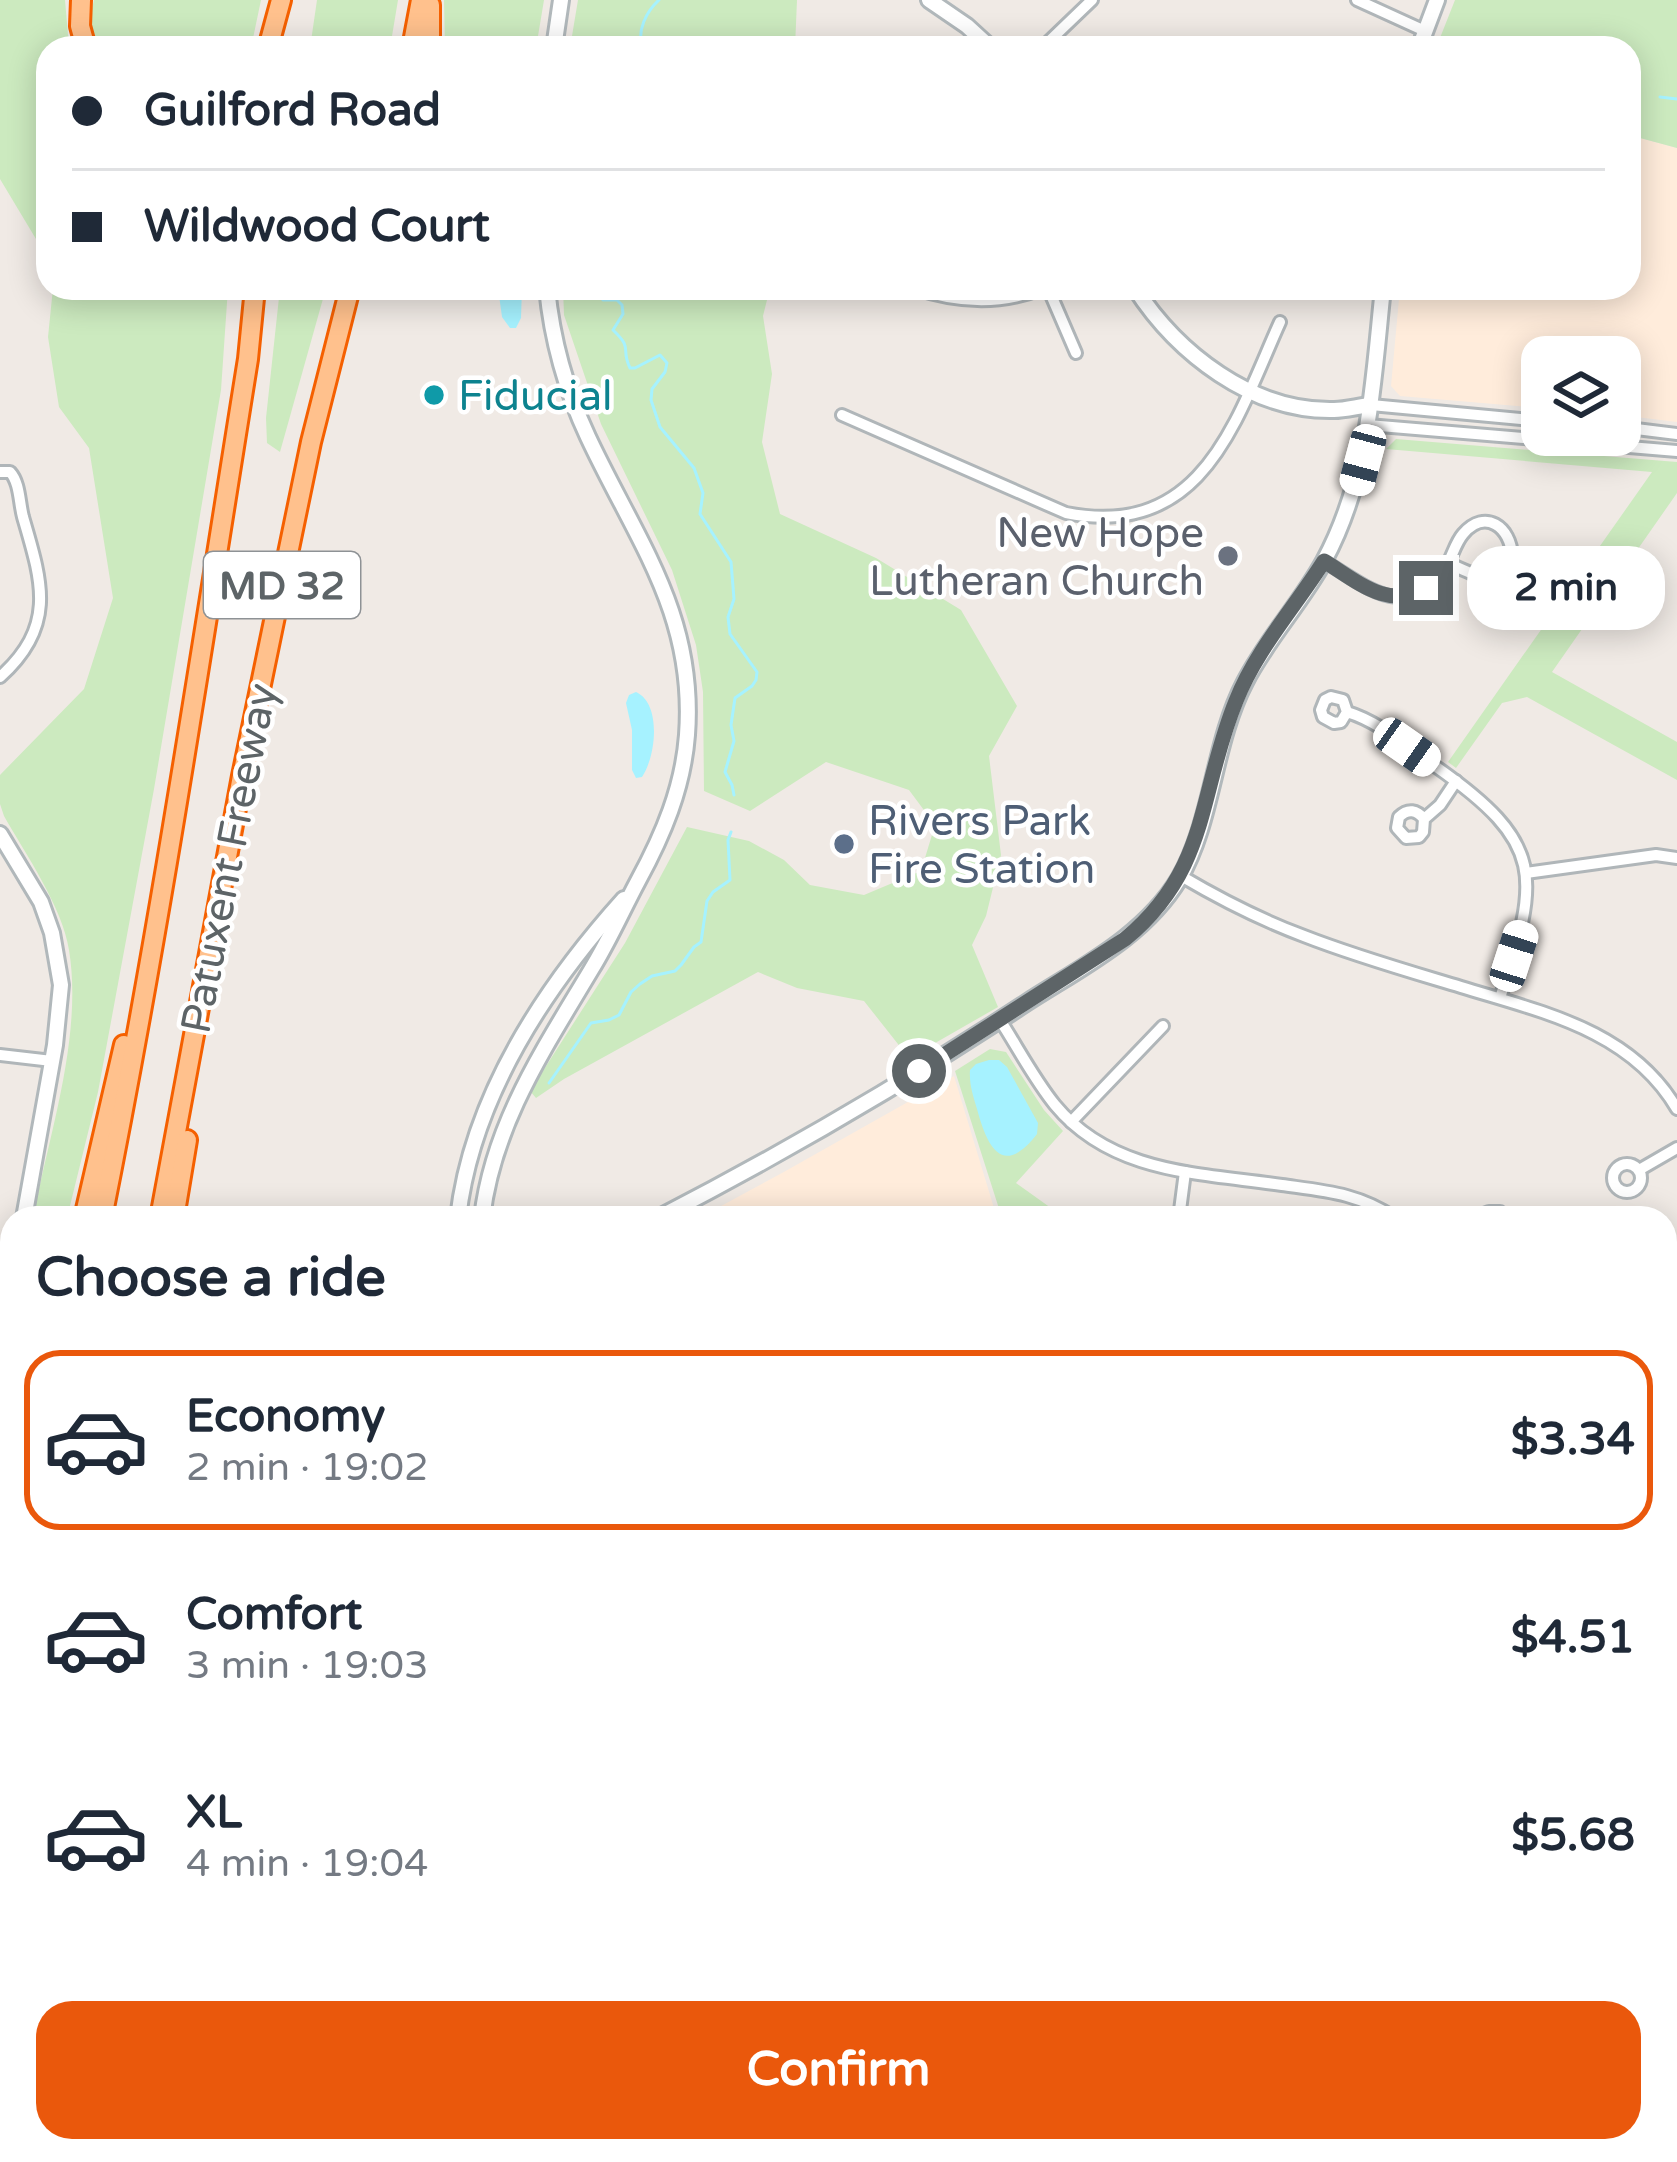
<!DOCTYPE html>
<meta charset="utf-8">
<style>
:root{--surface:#fff;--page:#f2f2f3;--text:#1f2937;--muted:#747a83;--line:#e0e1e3;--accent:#ea580c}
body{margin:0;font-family:"Varela Round",sans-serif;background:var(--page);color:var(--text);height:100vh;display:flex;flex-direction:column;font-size:45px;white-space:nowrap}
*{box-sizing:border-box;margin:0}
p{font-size:39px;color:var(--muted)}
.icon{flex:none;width:66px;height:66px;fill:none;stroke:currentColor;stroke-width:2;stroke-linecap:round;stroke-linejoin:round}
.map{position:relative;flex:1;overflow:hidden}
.side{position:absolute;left:0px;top:1206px;width:1677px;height:957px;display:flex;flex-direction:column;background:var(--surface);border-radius:36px 36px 0 0;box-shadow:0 6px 30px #0003}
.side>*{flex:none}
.top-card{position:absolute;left:36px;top:36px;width:1605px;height:264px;border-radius:36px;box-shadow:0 6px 30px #0003;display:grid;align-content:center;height:264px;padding:0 36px;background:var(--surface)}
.tools{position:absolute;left:1521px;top:336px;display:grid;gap:24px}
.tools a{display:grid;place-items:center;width:120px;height:120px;border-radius:24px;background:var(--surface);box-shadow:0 6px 30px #0003;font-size:60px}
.end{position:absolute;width:54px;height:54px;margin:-27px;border:15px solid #5d6467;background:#fff;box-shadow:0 0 0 6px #fff}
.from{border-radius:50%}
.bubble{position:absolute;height:84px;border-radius:36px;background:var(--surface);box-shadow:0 6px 30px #0003;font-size:39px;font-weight:700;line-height:84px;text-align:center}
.car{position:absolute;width:36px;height:72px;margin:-36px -18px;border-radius:15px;box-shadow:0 0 9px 3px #0007;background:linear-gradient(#fff 24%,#345 0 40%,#fff 0 76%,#345 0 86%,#fff 0)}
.top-card b{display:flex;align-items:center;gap:42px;height:114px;font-size:45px}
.top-card b+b{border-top:3px solid var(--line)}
.top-card i{width:30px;height:30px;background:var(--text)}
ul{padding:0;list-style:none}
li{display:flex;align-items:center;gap:36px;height:180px;margin:0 24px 18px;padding:0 12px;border:6px solid transparent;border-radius:36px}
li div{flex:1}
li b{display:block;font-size:45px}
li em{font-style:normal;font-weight:700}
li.on{border-color:var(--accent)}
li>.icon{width:108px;height:108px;stroke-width:1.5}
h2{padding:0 36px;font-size:54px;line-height:144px}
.button{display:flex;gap:24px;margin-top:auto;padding:24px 36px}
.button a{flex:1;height:138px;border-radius:36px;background:var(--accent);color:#fff;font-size:48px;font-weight:700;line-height:138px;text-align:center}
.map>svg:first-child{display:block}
</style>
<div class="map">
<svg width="1677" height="2162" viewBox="0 0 1677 2162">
<rect width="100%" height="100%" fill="#f0eae5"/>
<!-- commercial -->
<g fill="#ffecdb">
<path d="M1629,135L1677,148V422L1620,415V357H1542V408L1400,396L1391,386L1400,288H1629Z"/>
<path d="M954,1076L997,1218H699L782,1173Z"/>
</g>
<!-- green -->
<g fill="#cceabf">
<path d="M0,0H65L68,35L72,48H48V259L0,179Z"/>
<path d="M94,0H261L251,48H97L89,22Z"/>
<path d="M317,0H398L390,48H310Z"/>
<path d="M444,0H544L536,48H445Z"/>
<path d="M578,0H797L795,48H570Z"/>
<path d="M1455,0H1677V148L1629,135V48H1436Z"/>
<path d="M53,288H228L221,390L154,789L98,1092L67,1218H33C49,1134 83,1036 69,950C63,908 25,853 4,816L0,804V775L84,689L113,598L89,448L59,407L48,337Z"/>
<path d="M280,288H326L280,452L267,443L266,418Z"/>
<path d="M563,288H770L763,316L772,374L762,442L780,514L876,558L961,610L1017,706L989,756L1001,855L986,916L972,945L998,1007L909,1058L864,1001L797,988L758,972L564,1079L536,1098L530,1091L625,943L687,827L749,841L784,860L810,885L864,895L921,871L935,825L909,790L826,762L750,811L704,791L703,692L696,645L672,570L601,424L564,315Z"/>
<path d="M1396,439L1677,462V493L1552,672L1677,742V780L1527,697L1502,703L1456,768L1448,762L1652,472L1386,449Z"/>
<path d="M990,1049L1006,1052L1044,1110L1063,1131L1016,1183L1065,1218H1002L955,1071Z"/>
<path d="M12,1315V1411L0,1429V1344Z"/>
<path d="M12,1474V1585L0,1654V1489Z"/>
<path d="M1665,1522L1677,1525V1663L1665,1661Z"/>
<path d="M775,2151H932L946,2162H796Z"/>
<path d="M1181,2151H1261L1257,2162H1205Z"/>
<path d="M1400,2151H1446L1449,2162H1394Z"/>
</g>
<!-- water -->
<g fill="#a6f2ff">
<path d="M498,288H522L521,318L516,328H510L502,317Z"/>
<path d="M636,692C662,704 656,756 642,777L636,778L632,770V730L626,703L629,695Z"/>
<path d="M989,1060H999L1007,1067L1038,1123L1037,1134C1002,1179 987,1146 977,1109C973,1096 969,1084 970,1070L976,1064Z"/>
</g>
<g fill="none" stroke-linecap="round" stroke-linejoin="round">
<!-- stream -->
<g stroke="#a6f2ff" stroke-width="3">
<path d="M642,48C637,30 646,12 659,0"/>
<path d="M1660,97L1677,99"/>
<path d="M597,288L603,300H617L622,305L623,314L613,330C634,350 620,347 630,368H635L660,355L667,363L665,372L652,389L651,400L660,427L694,468L703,493L700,514L731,562L734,599L728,617L730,634L757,672L756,680L752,686L735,698L731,725L734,741L725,772L732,785L734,795"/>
<path d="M549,1083L591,1023L609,1020L619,1015L631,992L640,984L652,976L675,971L681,965L694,947L701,942L707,901L713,892L730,880L728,840L731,832"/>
<path d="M1342,2151L1343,2162"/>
</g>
<!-- street casing -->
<g stroke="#b0b6b9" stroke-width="16">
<g id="street">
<path d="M1357,0L1425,31"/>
<path d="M1042,48L1092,0"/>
<path d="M913,288C957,303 1000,306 1043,288"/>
<path d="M1048,288L1076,353"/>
<path d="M1371,405L1542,421"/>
<path d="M842,415L1066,513C1203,540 1236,420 1280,322"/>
<path d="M1368,425L1677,451"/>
<path d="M1620,427L1677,434"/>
<path d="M0,472H10C20,483 19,502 23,517C42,582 57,626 0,677"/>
<path d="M1324,561C1375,592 1404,622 1448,563C1474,575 1495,588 1512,556C1511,527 1485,508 1463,534C1456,542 1453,554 1448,563"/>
<path d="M1347,712L1341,722L1334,723L1323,717L1321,710L1325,700L1331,697L1343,700L1347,712C1380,722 1407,747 1435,766C1546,844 1540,876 1500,998"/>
<path d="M1424,819C1417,810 1408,808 1399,817L1397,828L1406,838L1419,837L1423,832L1424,819L1440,805L1456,781"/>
<path d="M1526,873L1656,855L1677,858"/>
<path d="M1181,876C1220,899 1261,920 1304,936C1355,956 1408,971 1461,987C1542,1012 1631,1030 1677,1109"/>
<path d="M1000,1020C1018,1048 1034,1079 1055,1105C1112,1174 1200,1173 1282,1185C1325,1191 1358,1193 1395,1218"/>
<path d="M0,1055L52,1061"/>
<path d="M1071,1122L1163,1026"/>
<circle cx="1627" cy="1178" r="14"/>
<path d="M1639,1170L1677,1148"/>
<path d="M1179,1218L1185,1172"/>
<path d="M1473,1218L1489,1212H1500"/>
<path d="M0,1263L12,1266"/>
<path d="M1677,1311L1670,1343L1677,1379"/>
</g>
</g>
<!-- secondary casing -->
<g stroke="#b1b8bb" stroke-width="20">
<g id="secondary">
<path d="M929,0L967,26L991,48"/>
<path d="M554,48L561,0"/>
<path d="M1419,48L1437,0"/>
<path d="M1135,288C1177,353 1252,412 1334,410C1346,410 1359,406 1371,405"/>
<path d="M0,834L41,902L52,933L61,985L55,1045L24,1218"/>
<path d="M458,1218C472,1096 544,988 624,899"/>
<path d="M482,1218C493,1124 544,1049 591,970C609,941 622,911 638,881C663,835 683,788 687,735C696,614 636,540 588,437C566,390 552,340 547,288"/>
<path d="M658,1218C784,1153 907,1081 1026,1003C1080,968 1144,937 1179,879C1213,821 1213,743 1245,682C1267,639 1301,603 1324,561C1370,476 1373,381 1383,288"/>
<path d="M0,1315L12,1275"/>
<path d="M969,2151L983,2162"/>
</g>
</g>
<!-- highway casing -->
<g stroke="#f56000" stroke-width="24">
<g id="highway">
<path d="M81,0L80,26L86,48"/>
<path d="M268,48L281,0"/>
<path d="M412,48L421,0"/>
<path d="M430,48V5"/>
<path d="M553,48L554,47"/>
<path d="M84,1218L124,1045"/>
<path d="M102,1218C159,933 202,646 248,359L255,288"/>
<path d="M160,1218L242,776L311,442L350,288"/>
<path d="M174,1218L187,1140"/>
<path d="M0,1459L12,1439"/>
<path d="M0,1752L12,1690"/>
<path d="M0,1958L12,1961"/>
<path d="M0,1994L12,1998"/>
<path d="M1,2095L12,2032"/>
<path d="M612,2151L642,2162"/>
<path d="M706,2151L733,2162"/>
<path d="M743,2151L765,2162"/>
<path d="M5,2162L11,2085"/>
<path d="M241,2162V2151"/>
</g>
</g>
<!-- street -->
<use href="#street" stroke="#fff" stroke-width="10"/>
<!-- secondary -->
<use href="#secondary" stroke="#fff" stroke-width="14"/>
<!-- highway -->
<use href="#highway" stroke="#ffc18d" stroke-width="18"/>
</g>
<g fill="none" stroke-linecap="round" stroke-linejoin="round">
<!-- route -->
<path stroke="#5d6467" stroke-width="15" d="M919,1071L1125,939C1210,869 1198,794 1236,701C1256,650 1295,607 1324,561C1358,582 1387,610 1426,588"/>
</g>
<!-- markers -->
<circle fill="#0f9aa8" stroke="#fff" stroke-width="4.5" cx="434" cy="395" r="12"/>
<circle fill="#6b7280" stroke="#fff" stroke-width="4.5" cx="1228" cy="556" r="12"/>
<circle fill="#5c6f8a" stroke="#fff" stroke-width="4.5" cx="844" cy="844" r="12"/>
<g text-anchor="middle" stroke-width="9" stroke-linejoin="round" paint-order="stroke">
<!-- shield labels -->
<rect fill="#fff" stroke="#8e9295" stroke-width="3" x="204" y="552" width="156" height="66" rx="9"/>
<g font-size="39" font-weight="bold" fill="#5d6467">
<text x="282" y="599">MD 32</text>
</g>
<!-- culture labels -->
<g font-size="42" fill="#0d838f" stroke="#fff" text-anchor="start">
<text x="458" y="410">Fiducial</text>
</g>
<!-- worship labels -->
<g font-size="42" fill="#5b616d" stroke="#fff" text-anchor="end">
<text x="1204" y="547">New Hope<tspan x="1204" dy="48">Lutheran Church</tspan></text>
</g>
<!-- service labels -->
<g font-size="42" fill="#4e5e75" stroke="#fff" text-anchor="start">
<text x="868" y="835">Rivers Park<tspan x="868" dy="48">Fire Station</tspan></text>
</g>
<!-- street labels -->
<g font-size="42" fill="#5d6467" stroke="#fff">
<text transform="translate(228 858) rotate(-79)" y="15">Patuxent Freeway</text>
</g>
</g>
</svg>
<div class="tools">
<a><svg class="icon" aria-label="layers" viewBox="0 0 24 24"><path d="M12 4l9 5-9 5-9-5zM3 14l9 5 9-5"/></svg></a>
</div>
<i class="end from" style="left:919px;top:1071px"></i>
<i class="end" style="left:1426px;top:588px"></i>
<div class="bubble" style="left:1467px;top:546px;width:198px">2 min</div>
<i class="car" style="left:1363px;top:460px;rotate:195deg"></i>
<i class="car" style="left:1407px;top:747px;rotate:125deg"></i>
<i class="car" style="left:1514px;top:956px;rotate:18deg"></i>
<div class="top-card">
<b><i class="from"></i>Guilford Road</b>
<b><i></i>Wildwood Court</b>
</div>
<section class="side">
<h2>Choose a ride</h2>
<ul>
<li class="on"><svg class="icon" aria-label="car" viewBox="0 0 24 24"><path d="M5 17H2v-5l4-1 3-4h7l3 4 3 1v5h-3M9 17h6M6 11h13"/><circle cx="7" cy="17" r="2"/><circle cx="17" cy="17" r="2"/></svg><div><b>Economy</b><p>2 min · 19:02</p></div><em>$3.34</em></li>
<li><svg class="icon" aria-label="car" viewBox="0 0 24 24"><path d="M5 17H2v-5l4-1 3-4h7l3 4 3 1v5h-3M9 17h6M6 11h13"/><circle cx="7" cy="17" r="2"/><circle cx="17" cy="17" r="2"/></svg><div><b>Comfort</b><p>3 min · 19:03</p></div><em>$4.51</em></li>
<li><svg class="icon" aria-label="car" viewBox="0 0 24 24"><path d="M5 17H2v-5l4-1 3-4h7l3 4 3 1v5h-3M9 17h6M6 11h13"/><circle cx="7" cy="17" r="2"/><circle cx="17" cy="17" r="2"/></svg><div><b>XL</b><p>4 min · 19:04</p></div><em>$5.68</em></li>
</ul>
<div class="button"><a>Confirm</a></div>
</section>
</div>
